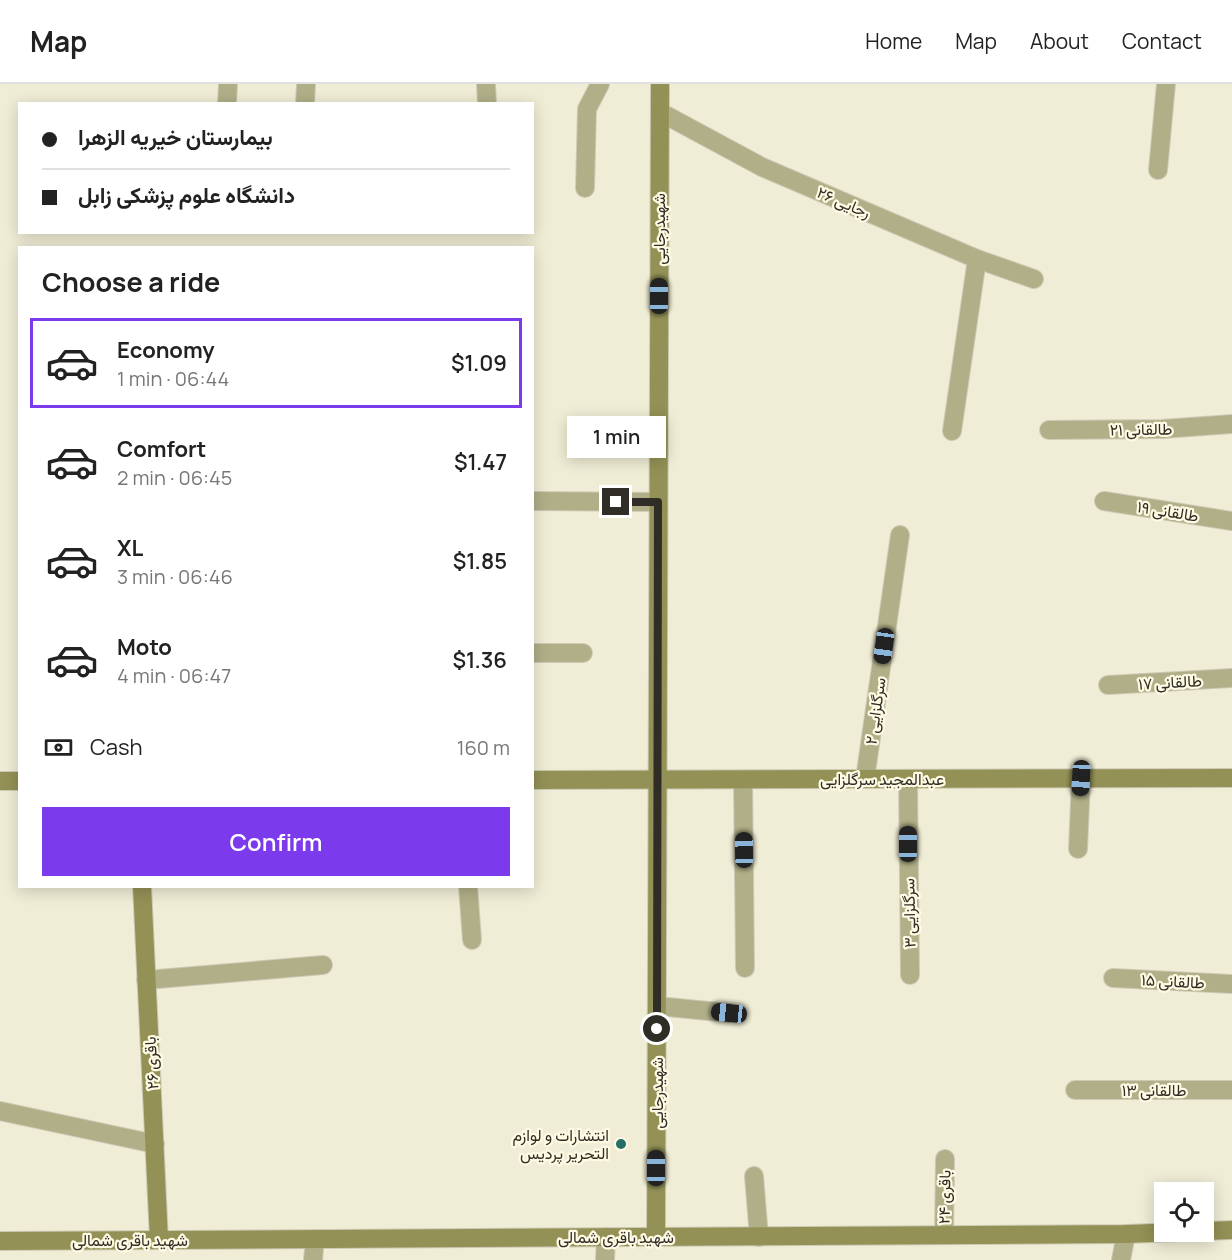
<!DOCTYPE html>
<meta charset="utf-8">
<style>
:root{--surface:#fff;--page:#f6f6f6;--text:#222;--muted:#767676;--line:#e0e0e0;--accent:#7c3aed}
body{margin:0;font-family:Manrope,Vazirmatn,sans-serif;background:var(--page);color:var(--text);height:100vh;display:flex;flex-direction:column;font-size:22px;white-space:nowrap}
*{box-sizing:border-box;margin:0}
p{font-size:20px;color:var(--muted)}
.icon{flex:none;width:33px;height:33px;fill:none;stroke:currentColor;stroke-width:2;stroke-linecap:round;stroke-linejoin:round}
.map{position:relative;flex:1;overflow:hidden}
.panel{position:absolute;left:18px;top:162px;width:516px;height:642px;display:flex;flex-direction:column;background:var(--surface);border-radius:0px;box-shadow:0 3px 15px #0003}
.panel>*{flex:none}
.guide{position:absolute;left:18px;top:18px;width:516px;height:132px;border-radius:0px;box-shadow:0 3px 15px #0003;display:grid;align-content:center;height:132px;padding:0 24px;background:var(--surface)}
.controls{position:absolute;left:1154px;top:1098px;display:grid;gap:12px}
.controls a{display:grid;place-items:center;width:60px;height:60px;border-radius:0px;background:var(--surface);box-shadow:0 3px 15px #0003;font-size:30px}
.end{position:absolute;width:27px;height:27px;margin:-14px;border:8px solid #2f2d25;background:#fff;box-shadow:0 0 0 3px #fff}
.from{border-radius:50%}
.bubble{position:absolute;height:42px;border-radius:0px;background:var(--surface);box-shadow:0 3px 15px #0003;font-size:20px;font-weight:600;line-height:42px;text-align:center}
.car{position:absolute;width:18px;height:36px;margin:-18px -9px;border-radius:8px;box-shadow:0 0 4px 2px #0007;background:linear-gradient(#222 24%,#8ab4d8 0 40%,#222 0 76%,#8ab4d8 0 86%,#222 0)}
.guide b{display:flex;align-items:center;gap:21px;height:57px;font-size:22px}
.guide b+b{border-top:2px solid var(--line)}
.guide i{width:15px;height:15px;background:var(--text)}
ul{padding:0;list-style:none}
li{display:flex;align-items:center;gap:18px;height:90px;margin:0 12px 9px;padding:0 12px;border:3px solid transparent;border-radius:0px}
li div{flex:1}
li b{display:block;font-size:22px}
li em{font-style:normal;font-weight:600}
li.selected{border-color:var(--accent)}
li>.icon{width:54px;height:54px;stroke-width:1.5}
h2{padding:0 24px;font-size:27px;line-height:72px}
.pay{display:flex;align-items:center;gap:15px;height:66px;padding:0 24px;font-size:22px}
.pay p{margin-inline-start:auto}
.cta{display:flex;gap:12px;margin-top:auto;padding:12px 24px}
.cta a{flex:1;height:69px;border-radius:0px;background:var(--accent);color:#fff;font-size:24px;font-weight:600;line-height:69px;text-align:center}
header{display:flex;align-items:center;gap:36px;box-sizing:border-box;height:84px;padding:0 30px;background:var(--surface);border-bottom:2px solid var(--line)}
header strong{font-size:28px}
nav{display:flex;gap:33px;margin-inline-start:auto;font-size:21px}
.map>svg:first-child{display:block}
</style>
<header>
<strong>Map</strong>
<nav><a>Home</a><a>Map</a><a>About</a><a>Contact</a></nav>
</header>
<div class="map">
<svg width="1232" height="1176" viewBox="0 0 1232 1176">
<rect width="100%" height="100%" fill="#f0edd6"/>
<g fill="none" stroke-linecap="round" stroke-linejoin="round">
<!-- street casing -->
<g stroke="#cdcab6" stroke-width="20">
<g id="street">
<path d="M486,0L487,20"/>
<path d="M227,20L228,0"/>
<path d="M305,20L306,0"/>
<path d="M660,28L762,83L977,175L1034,195"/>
<path d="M1158,86L1166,0"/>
<path d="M585,104L587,25L600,0"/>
<path d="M1049,346L1162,345L1232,340"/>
<path d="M952,347L977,175"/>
<path d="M532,417L658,418"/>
<path d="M1104,417L1232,437"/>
<path d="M532,569H583"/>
<path d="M1108,601L1232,594"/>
<path d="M865,695L900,451"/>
<path d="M908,695L910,891"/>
<path d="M743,696L745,884"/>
<path d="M1078,765L1081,695"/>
<path d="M468,802L472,856"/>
<path d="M1113,894L1232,900"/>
<path d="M146,896L323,881"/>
<path d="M657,922L729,929"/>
<path d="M1075,1006H1232"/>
<path d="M0,1027L155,1060"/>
<path d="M754,1092L759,1153"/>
<path d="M944,1151L945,1075"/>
<path d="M313,1176L315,1155"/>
<path d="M605,1176L606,1153"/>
<path d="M1121,1176L1126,1150"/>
</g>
</g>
<!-- secondary casing -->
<g stroke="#cdcab6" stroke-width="20">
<g id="secondary">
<path d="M532,696L1232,694"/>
<path d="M0,697H20"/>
<path d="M142,802L159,1156"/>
<path d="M656,1153L660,0"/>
<path d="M0,1157L1126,1150L1232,1146"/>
</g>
</g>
<!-- street -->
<use href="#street" stroke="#b0af88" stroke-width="18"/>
<!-- secondary -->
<use href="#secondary" stroke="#949156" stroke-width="18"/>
</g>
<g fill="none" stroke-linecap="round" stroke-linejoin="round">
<!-- route -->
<path stroke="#2f2d25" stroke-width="8" d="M616,418H658L657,945"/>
</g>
<!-- markers -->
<circle fill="#266f68" stroke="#fefae3" stroke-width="2" cx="621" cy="1060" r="6"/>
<g text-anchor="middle" stroke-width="4.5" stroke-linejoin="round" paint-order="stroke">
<!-- street labels -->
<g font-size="16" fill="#2f2d25" stroke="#fefae3">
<text transform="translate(844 118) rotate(23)" y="6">رجایی ۲۶</text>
<text transform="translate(659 145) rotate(-90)" y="6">شهیدرجایی</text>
<text transform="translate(1141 345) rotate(-1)" y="6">طالقانی ۲۱</text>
<text transform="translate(1168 427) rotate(9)" y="6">طالقانی ۱۹</text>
<text transform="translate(1170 598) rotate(-3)" y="6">طالقانی ۱۷</text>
<text transform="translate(875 627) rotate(-82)" y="6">سرگلزایی ۲</text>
<text x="882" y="701">عبدالمجید سرگلزایی</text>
<text transform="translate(909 829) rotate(-91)" y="6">سرگلزایی ۳</text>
<text transform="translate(1173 897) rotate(3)" y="6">طالقانی ۱۵</text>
<text transform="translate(151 979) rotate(-93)" y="6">باقری ۲۶</text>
<text x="1154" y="1012">طالقانی ۱۳</text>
<text transform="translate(657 1009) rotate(-90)" y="6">شهیدرجایی</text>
<text transform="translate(944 1113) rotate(-89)" y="6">باقری ۲۴</text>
<text x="616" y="1159">شهید باقری شمالی</text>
<text x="130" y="1162">شهید باقری شمالی</text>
</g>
<!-- poi labels -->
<g font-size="16" fill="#2f2d25" stroke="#fefae3" text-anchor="end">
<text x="609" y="1057">انتشارات و لوازم<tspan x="609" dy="18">التحریر پردیس</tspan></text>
</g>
</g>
</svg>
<div class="controls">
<a><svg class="icon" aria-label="locate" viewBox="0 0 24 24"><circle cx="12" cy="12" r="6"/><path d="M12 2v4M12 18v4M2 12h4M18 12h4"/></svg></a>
</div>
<i class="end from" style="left:657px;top:945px"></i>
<i class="end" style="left:616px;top:418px"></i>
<div class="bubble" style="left:567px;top:332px;width:99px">1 min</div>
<i class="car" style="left:659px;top:212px;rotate:0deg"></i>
<i class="car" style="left:884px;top:562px;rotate:188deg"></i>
<i class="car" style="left:1081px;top:694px;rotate:183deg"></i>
<i class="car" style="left:908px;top:760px;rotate:0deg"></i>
<i class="car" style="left:744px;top:766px;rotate:359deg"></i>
<i class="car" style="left:729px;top:929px;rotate:276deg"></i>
<i class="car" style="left:656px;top:1084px;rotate:0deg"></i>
<div class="guide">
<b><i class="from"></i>بیمارستان خیریه الزهرا</b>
<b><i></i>دانشگاه علوم پزشکی زابل</b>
</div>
<section class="panel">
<h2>Choose a ride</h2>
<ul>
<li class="selected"><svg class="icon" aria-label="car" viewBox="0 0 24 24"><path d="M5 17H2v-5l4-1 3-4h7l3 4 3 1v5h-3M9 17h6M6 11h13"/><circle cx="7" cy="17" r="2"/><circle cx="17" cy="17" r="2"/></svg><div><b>Economy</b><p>1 min · 06:44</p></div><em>$1.09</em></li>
<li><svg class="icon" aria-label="car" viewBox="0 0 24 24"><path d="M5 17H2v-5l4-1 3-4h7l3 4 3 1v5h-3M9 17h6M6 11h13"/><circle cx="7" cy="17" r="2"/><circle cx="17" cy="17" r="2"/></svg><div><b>Comfort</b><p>2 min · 06:45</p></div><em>$1.47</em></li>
<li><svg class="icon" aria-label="car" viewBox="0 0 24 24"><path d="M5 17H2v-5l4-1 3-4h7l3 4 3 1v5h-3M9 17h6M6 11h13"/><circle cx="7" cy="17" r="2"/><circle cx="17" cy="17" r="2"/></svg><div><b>XL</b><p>3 min · 06:46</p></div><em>$1.85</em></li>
<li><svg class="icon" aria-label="car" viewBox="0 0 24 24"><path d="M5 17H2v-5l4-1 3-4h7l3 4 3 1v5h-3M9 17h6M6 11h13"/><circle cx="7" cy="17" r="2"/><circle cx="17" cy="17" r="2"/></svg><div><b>Moto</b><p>4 min · 06:47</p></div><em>$1.36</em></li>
</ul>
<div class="pay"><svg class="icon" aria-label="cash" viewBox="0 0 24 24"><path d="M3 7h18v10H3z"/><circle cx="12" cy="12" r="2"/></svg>Cash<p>160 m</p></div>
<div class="cta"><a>Confirm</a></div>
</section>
</div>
